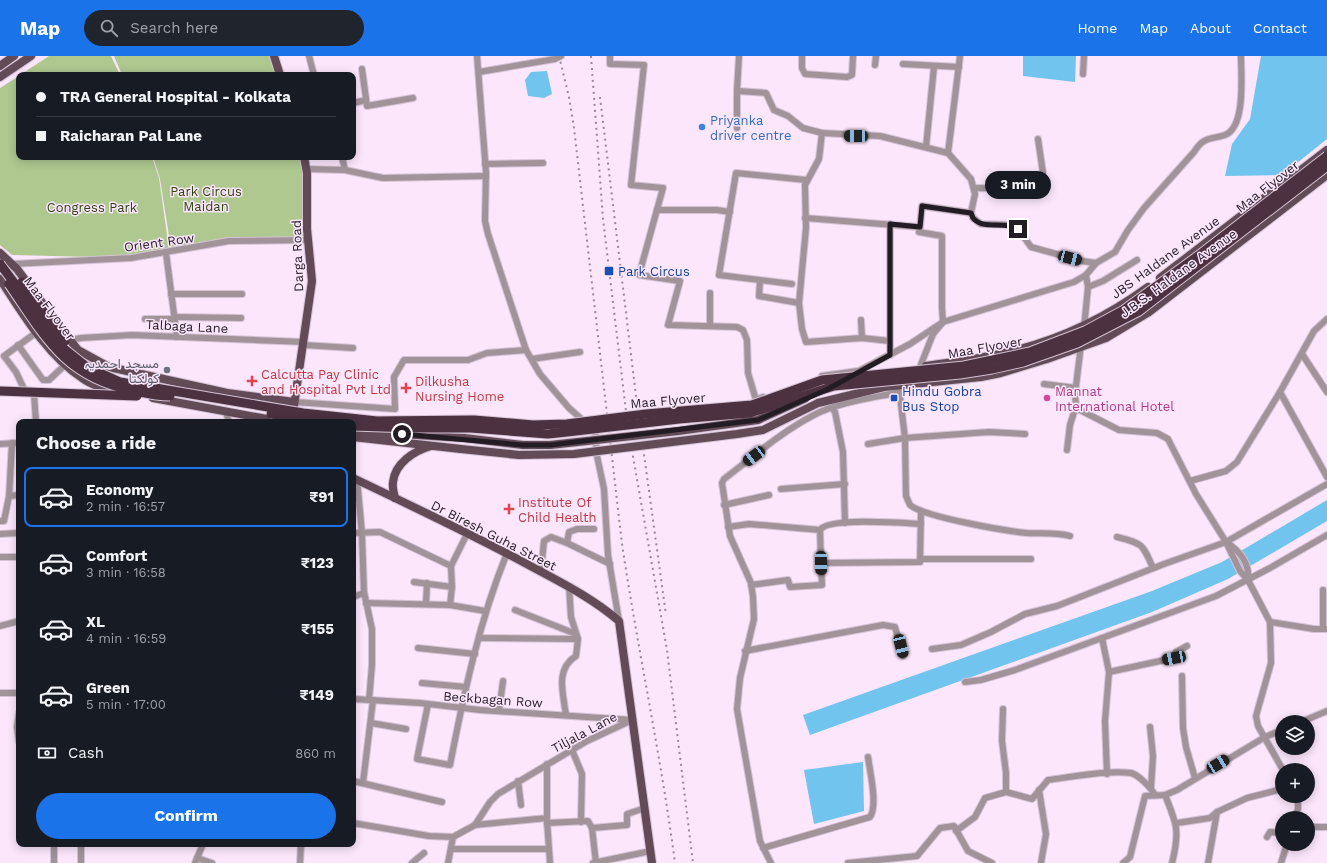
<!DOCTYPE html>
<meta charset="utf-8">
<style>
:root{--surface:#171b24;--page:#20242c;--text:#f1f3f6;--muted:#9ea1a6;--line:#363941;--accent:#1a73e8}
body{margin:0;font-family:"Work Sans",Vazirmatn,sans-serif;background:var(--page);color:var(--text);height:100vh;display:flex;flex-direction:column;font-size:15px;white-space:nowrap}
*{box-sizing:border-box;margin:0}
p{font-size:13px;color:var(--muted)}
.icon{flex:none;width:22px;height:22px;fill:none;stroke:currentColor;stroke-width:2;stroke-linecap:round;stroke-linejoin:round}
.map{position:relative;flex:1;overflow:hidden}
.side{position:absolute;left:16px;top:363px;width:340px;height:428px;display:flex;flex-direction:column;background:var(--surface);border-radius:8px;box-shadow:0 2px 10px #0003}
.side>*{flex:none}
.top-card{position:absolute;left:16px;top:16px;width:340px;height:88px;border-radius:8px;box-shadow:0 2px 10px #0003;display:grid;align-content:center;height:88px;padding:0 20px;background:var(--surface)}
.buttons{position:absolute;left:1275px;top:659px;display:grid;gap:8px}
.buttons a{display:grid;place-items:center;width:40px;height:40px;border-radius:50%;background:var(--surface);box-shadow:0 2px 10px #0003;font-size:20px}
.end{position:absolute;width:18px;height:18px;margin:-9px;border:5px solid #241c25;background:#fff;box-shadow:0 0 0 2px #fff}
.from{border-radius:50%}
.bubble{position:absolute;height:28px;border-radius:14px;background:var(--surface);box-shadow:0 2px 10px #0003;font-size:13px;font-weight:700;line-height:28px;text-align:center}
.car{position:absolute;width:12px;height:24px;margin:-12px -6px;border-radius:5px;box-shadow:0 0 3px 1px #0007;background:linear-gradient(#222 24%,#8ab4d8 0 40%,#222 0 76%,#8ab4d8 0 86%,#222 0)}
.top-card b{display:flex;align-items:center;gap:14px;height:38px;font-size:15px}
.top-card b+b{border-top:1px solid var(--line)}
.top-card i{width:10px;height:10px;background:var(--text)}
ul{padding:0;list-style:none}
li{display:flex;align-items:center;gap:12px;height:60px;margin:0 8px 6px;padding:0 12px;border:2px solid transparent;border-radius:8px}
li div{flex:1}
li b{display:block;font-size:15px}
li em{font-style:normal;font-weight:700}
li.selected{border-color:var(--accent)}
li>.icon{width:36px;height:36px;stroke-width:1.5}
h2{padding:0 20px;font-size:18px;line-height:48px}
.pay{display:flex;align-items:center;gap:10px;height:44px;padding:0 20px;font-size:15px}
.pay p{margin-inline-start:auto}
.primary-button{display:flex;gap:8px;margin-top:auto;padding:8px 20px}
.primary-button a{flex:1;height:46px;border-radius:24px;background:var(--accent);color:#fff;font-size:16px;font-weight:700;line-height:46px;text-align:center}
header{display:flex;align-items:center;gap:24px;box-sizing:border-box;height:56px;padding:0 20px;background:var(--accent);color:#fff}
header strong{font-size:19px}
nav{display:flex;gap:22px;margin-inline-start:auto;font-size:14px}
.search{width:280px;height:36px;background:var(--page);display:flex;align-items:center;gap:10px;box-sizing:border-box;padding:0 14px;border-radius:22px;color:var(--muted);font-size:15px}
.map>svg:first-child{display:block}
</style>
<header>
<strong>Map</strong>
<div class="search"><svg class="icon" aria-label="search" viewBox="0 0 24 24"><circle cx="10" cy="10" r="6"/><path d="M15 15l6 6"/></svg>Search here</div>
<nav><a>Home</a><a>Map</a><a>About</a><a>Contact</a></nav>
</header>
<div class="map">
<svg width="1327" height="807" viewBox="0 0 1327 807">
<rect width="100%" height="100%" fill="#fbe6fc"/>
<!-- green -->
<g fill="#aec890">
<path d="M49,0H111L120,19H20Z"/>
<path d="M114,0H271L278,19H122Z"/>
<path d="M19,20V101H152L159,122L169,193L141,198L93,201L12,199L0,189V32Z"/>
<path d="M153,101H301L304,117V181L252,183L229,181L171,193L160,123Z"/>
</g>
<!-- water -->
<g fill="#71c4ed">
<path d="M1023,0H1076L1075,26L1023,20Z"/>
<path d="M1261,0H1327V83L1282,119L1225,120L1232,88L1250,63Z"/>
<path d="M547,15L552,38L544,42L528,40L525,24L531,16Z"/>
<path d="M1327,444V465L1228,523L1152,556L810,679L803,659L1152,535L1222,506Z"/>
<path d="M863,706L864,755L814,768L804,714Z"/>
</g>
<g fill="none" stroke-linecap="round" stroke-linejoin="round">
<!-- minor casing -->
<g stroke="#d4c2d5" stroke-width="8">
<g id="minor">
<path d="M309,0L314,19"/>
<path d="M610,0V8L644,9L631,129L663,132L639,219L680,225L668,269L737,271L743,274L747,284L748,317L756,344L763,341"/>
<path d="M739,0L737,35L766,37L774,54L788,60L803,72L822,77L880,80L948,97L971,123L975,138L971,157L973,162L981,168L1013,169L1018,173L1031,191L1082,205L1096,207"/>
<path d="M802,0V12L805,18L847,21L852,19L853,0"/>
<path d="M903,8L959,11"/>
<path d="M875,9L876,0"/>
<path d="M362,13L367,50L413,42"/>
<path d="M479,16L555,3L561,0"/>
<path d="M1083,18L1084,0"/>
<path d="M353,47L362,45"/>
<path d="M737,72V35"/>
<path d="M822,77L819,103L805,129L806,172L799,247L802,273L806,286L862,282L890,285"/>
<path d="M926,91L934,11"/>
<path d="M948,97L960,0"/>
<path d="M342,101L345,114"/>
<path d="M485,108L543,107"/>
<path d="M306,113L345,114L383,122L486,120"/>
<path d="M974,132L1027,133L1034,128L1043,117L1038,83"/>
<path d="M657,154H717L730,156"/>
<path d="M805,162L920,171L922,150L971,157"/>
<path d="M920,171L919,176L942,180V252L943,266L933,278L920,311L921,317"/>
<path d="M166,197L177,281"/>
<path d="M12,208L131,202L229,185L309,184"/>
<path d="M760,225L759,240L799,247"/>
<path d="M792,228L719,219L736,117L806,124"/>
<path d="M1088,231L1103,225L1137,204"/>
<path d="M171,238H242"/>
<path d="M175,261L241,262"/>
<path d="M145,263H175"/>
<path d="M861,264L862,282"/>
<path d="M710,270V237"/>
<path d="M1084,272L1088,231L1086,219"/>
<path d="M70,284L81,282L132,279L304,286"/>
<path d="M18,289L43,324H49L66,308"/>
<path d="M303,289L353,292"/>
<path d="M1081,289L1075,338L1076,350L1080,354L1119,374L1157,377L1168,383L1196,438L1226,486L1240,515L1248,524L1270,566L1314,573H1327"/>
<path d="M526,294L540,318L569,352L595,375L597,400L604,433L608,499L619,565"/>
<path d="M1302,298L1327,336"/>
<path d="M890,299V168"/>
<path d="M532,303L580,296"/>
<path d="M855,317L910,288L943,266L1074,226L1086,219L1096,207L1115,196L1128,174L1144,152L1194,96C1204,80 1210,84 1225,79C1246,71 1241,19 1241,0"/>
<path d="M822,320L858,315"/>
<path d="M1044,328L1076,332"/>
<path d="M899,332L905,382L906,440L910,449C924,461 1006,475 1027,477C1041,478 1056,476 1070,480"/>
<path d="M1280,336L1327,421"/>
<path d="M26,337L16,316L4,300L37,276"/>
<path d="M34,338L36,366"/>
<path d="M294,346L395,353L394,321L404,304H468L487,297L526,294L488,178L485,165L486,116L477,0"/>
<path d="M832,352L835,356L843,396L845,467"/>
<path d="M226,356L229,366"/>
<path d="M0,388L19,387"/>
<path d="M868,388L905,382L989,376L1025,378"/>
<path d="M1067,394L1070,369L1076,350"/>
<path d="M357,423L362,477L364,536L372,573V609L369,644"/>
<path d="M1190,425L1226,415L1237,406L1280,336L1314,275L1327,263"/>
<path d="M781,433L845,428"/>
<path d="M9,440L19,439"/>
<path d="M724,449L769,439"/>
<path d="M0,465H4L9,440L12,387"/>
<path d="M728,471L749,468L820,474C828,461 904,467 921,468"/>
<path d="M820,474L821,507L920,506L921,455"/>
<path d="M353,477L380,476L451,510"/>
<path d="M0,478L19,477"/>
<path d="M1117,481C1143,488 1142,487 1153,512"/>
<path d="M1226,486C1240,495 1250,507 1248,524"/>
<path d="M567,487L569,476L577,473H594"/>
<path d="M0,501H19"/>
<path d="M920,503H1031"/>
<path d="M541,515L544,485L551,481L567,487L610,508"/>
<path d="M414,526L452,531L450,549"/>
<path d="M751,529L788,524L790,531L822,529L821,507"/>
<path d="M452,531L451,510L467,478"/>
<path d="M353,541L364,537"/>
<path d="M366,547L450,549L485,555"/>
<path d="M426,548L427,527"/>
<path d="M515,554L576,578"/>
<path d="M1270,566L1271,607L1256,660L1258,670L1283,714"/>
<path d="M0,570L19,565"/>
<path d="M1323,573V534"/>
<path d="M479,582L578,583"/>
<path d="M1102,582L1109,616L1105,665L1107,718"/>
<path d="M418,592L475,598"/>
<path d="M932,593L961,589L991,576L1025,558L1057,550L1164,508L1226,486L1327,428"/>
<path d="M745,595L883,569L895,571L903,600"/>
<path d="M1109,616L1174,602L1176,596L1187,590"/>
<path d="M1182,620L1183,672L1186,691L1195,722"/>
<path d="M965,626L981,624L1015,614L1216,540L1270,512L1327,479"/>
<path d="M422,627L466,631"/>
<path d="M0,637H19"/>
<path d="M353,643L420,647L480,654L632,664"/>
<path d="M428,648L417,703L450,709C464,637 479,566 507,497"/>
<path d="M1003,653L1002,685L1006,717V736"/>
<path d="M499,655L503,625"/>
<path d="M19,657L17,671L19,686"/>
<path d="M566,659C563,637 555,613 576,600L578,583L571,561L569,530"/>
<path d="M1301,666L1327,655"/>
<path d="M371,667L406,673"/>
<path d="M1150,671L1153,700L1151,732"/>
<path d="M572,694L582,718L581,766"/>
<path d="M353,725L442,746"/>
<path d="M518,725L521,749"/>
<path d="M363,727L373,644"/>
<path d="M1039,734L1046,778L1041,807"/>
<path d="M1165,739C1177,768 1180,776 1172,807"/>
<path d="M1295,762L1298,753V740"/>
<path d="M547,765L550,807"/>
<path d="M353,767L429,780L453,781"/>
<path d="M547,767L588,765L592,772"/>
<path d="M1177,767L1210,762L1217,756L1247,742L1282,733"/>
<path d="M475,769L547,762V708"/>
<path d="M1308,771H1327"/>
<path d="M956,775L975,761L985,742L1006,736L1032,743L1048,724C1071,721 1108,714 1131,717C1139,719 1151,732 1155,739"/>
<path d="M1267,781L1270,776L1282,777"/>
<path d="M81,788V807"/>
<path d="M763,792L870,761C878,750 870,716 868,701"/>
<path d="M451,793H548"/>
<path d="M197,802L212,807"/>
<path d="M54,807V788"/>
<path d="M195,807L203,788"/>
<path d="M300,807L301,788"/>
<path d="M412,807L424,797"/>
<path d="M448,807L453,781L475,769L490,746L498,738L587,685L630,665"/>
<path d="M593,807L651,795"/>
<path d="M596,807L592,772L627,769V758L645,752"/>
<path d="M771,807L760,785L737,653L740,622L754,563L753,541L751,527L730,480L722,427L724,423C753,401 781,376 814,359C838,346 873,342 900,336"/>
<path d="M848,807L917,800L940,772L954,770L968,795L992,807"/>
<path d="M1123,807L1130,801L1145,740L1165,739L1177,734L1265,681L1282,674"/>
<path d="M1208,807L1217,756"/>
<path d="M1281,807L1287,788"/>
</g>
</g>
<!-- major casing -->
<g stroke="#d4c2d5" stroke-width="10">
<g id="major">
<path d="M274,0L280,19"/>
<path d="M0,10L14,0"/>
<path d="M0,21L31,0"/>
<path d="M0,197L17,213L55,264"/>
<path d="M1160,222L1327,94"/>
<path d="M0,223C23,258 47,299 82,322C93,330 112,335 125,337"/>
<path d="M63,275L78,294L109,311L227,337L294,346"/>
<path d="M926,310C949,306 972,304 995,299C1050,288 1103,264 1148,231"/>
<path d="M153,342L283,366"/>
<path d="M818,347L884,331L981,321L1001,317L1047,303L1106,282L1149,256L1327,119"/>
<path d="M294,350L312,225L307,173V117L304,101"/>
<path d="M353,375L464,382"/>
<path d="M353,381L461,393"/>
<path d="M353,422C410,449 467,476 523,506C556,524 590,540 619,565L652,807"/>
<path d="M395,442C394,438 392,431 393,426C395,407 414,395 431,390"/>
</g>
</g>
<!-- minor -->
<use href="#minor" stroke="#a2939b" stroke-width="6"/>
<!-- major -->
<use href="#major" stroke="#624a57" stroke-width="8"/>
<!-- rail -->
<g stroke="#988999" stroke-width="2" stroke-dasharray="2 4" stroke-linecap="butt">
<path d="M559,0L569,41L574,72L622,488C638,595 661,700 675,807"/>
<path d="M591,0L603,163L628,372L667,594L693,807"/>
<path d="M600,41L636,340L666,559"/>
</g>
<!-- major-bridge casing -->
<g stroke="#d4c2d5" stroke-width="10" stroke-linecap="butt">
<g id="major-bridge">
<path d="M464,382L523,389H550L678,375L758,364L806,342"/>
<path d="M461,393L519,399L574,398L737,378L763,374L818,347"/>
</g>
</g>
<!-- highway-bridge casing -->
<g stroke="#d4c2d5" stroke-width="11" stroke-linecap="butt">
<g id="highway-bridge">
<path d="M0,208L63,292L87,311L120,326L303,357L377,365L474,364L533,369L567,368L646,358L752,349L822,324L964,310L1030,296L1085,275L1124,254L1198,200L1327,100"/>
<path d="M22,226L65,285"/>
<path d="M9,228C45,280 64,320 131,334C144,337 156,340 170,340"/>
<path d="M0,335L137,340"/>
<path d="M271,358L319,366"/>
<path d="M353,370L411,372H471L548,378L567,376L679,363L750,357L834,330L960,318L992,313L1023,306L1077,287L1139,255L1327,110"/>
</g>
</g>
<!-- major-bridge -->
<use href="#major-bridge" stroke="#624a57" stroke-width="8"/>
<!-- highway-bridge -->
<use href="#highway-bridge" stroke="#4c3140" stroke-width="9"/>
</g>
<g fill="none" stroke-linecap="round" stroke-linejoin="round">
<!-- route -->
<path stroke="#241c25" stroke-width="5" d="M402,378L523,389H550L758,364L826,334L890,299V168L920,171L922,150L971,157L973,162C984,175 1004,164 1018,173"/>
</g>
<!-- markers -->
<circle fill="#3f7fe0" stroke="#fbe6fc" stroke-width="1.5" cx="702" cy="71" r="4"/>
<g fill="#1a4fb4" stroke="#fbe6fc" stroke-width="1.5">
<rect x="604" y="210" width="10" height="10" rx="2"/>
<rect x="890" y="338" width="8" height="8" rx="2"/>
</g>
<circle fill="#6b7280" stroke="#fbe6fc" stroke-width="1.5" cx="167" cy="314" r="4"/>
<g fill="#e0444e" stroke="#fbe6fc" stroke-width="1.5">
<path d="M250 319h4v4h4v4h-4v4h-4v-4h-4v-4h4z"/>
<path d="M404 326h4v4h4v4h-4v4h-4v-4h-4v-4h4z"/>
<path d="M507 447h4v4h4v4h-4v4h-4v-4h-4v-4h4z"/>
</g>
<circle fill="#d1479c" stroke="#fbe6fc" stroke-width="1.5" cx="1047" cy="342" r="4"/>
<g text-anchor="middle" stroke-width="3" stroke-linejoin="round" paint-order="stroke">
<!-- shop labels -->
<g font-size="13" fill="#366cbe" stroke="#fbe6fc" text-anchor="start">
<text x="710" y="69">Priyanka<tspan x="710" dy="15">driver centre</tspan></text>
</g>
<!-- street labels -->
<g font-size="13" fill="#241c25" stroke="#fbe6fc">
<text transform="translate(1267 130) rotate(-38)" y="5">Maa Flyover</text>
<text transform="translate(159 186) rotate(-8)" y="5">Orient Row</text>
<text transform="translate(297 200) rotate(-92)" y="5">Darga Road</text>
<text transform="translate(1165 201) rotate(-36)" y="5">JBS Haldane Avenue</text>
<text transform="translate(1178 217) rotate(-36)" y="5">J.B.S. Haldane Avenue</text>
<text transform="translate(50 252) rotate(53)" y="5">Maa Flyover</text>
<text transform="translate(187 270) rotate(3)" y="5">Talbaga Lane</text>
<text transform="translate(985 291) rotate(-10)" y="5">Maa Flyover</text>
<text transform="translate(668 344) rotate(-5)" y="5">Maa Flyover</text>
<text transform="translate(494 479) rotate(27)" y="5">Dr Biresh Guha Street</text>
<text transform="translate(493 643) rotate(4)" y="5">Beckbagan Row</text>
<text transform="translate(584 676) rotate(-28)" y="5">Tiljala Lane</text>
</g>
<!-- park labels -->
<g font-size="13" fill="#2f4311" stroke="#fbe6fc">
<text x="206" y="140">Park Circus<tspan x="206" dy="15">Maidan</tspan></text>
<text x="92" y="156">Congress Park</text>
</g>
<!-- transit labels -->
<g font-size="13" fill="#164399" stroke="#fbe6fc" text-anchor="start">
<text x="618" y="220">Park Circus</text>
<text x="902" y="340">Hindu Gobra<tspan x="902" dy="15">Bus Stop</tspan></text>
</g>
<!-- worship labels -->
<g font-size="13" fill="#5b616d" stroke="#fbe6fc" text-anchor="end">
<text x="159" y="312">مسجد احمدیہ<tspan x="159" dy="15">کولکتا</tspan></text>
</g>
<!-- health labels -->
<g font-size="13" fill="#be3a42" stroke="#fbe6fc" text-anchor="start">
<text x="261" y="323">Calcutta Pay Clinic<tspan x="261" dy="15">and Hospital Pvt Ltd</tspan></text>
<text x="415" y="330">Dilkusha<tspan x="415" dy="15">Nursing Home</tspan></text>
<text x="518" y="451">Institute Of<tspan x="518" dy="15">Child Health</tspan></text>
</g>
<!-- hotel labels -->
<g font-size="13" fill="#b23c85" stroke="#fbe6fc" text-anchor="start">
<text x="1055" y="340">Mannat<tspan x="1055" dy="15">International Hotel</tspan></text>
</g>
</g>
</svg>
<div class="buttons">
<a><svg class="icon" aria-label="layers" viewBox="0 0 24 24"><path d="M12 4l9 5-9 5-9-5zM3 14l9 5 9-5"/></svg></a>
<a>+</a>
<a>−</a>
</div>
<i class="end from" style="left:402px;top:378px"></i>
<i class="end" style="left:1018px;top:173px"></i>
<div class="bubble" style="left:985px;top:115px;width:66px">3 min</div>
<i class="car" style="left:856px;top:80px;rotate:271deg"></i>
<i class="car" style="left:1070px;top:202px;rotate:105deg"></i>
<i class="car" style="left:754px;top:400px;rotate:233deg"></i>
<i class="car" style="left:821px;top:507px;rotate:179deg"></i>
<i class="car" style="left:901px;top:590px;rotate:166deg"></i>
<i class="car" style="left:1174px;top:602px;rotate:259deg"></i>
<i class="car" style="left:1218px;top:708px;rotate:59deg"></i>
<div class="top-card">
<b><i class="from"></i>TRA General Hospital - Kolkata</b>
<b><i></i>Raicharan Pal Lane</b>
</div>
<section class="side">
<h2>Choose a ride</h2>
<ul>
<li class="selected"><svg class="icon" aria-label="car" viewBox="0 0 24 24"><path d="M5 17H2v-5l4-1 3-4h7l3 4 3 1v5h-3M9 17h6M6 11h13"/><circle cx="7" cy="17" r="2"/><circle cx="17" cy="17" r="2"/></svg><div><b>Economy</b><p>2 min · 16:57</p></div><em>₹91</em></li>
<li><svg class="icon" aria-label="car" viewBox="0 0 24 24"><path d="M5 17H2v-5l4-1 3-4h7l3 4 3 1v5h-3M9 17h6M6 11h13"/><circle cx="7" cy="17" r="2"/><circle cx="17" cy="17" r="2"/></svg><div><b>Comfort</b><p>3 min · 16:58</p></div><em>₹123</em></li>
<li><svg class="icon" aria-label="car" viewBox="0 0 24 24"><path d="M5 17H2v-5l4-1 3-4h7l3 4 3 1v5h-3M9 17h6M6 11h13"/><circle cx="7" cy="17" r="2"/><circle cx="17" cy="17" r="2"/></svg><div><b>XL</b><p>4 min · 16:59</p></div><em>₹155</em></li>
<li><svg class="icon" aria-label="car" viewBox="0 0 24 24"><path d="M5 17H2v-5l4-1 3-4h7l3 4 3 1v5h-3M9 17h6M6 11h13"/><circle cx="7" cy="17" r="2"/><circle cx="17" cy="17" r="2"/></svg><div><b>Green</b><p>5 min · 17:00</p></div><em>₹149</em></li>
</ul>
<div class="pay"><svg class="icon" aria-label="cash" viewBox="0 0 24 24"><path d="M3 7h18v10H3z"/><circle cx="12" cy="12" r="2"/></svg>Cash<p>860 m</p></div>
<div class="primary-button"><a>Confirm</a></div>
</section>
</div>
